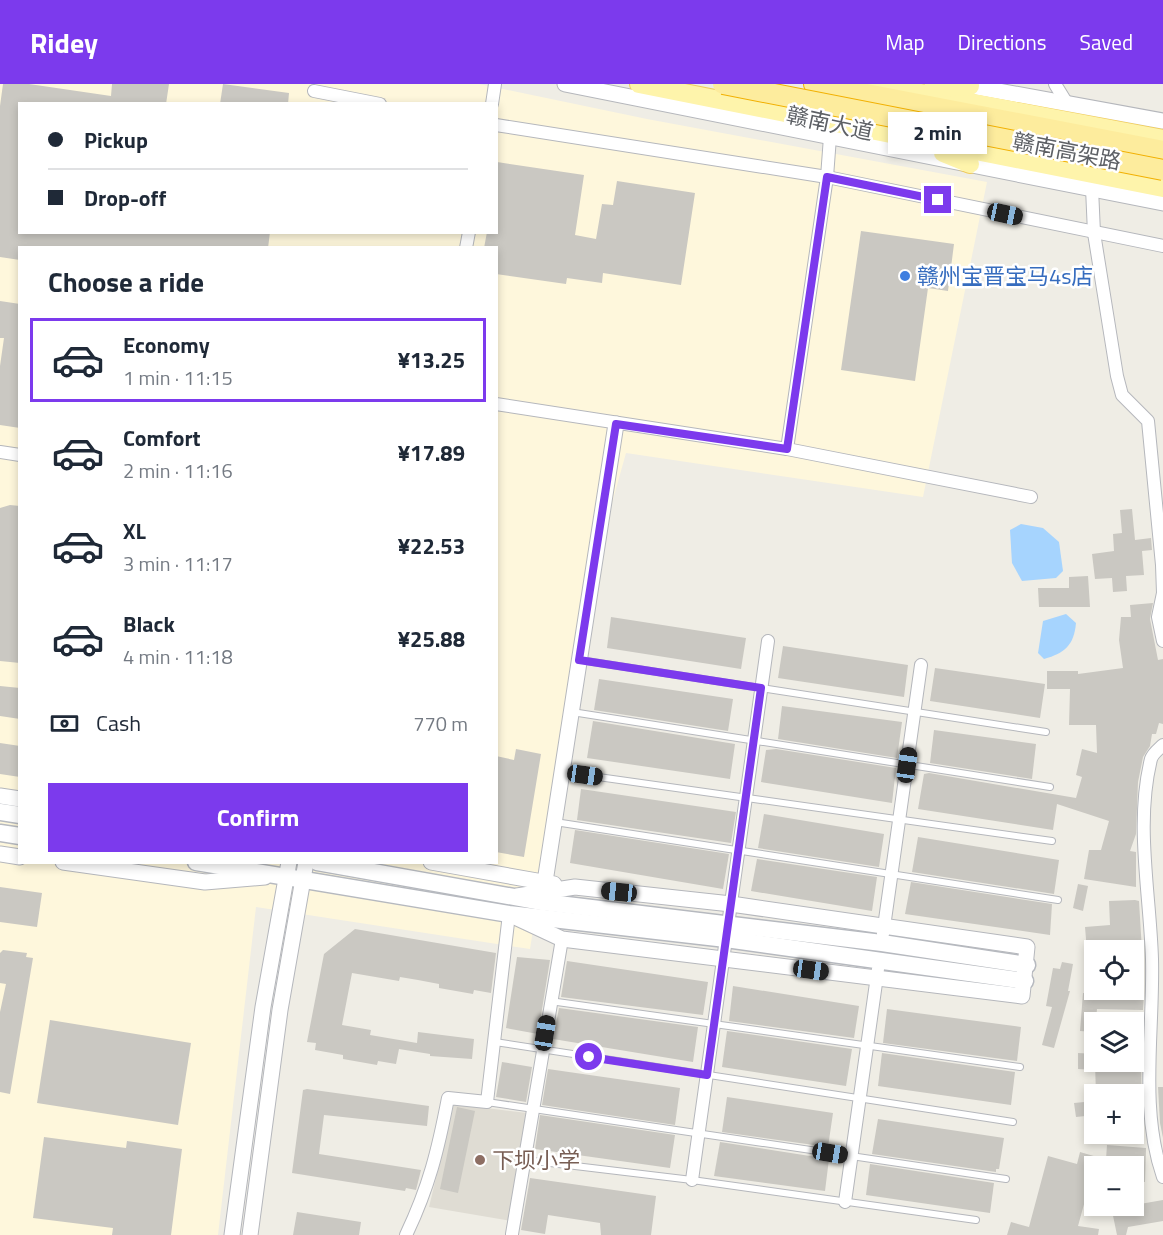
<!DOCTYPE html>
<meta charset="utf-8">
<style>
:root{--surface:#fff;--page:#f2f2f3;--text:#1f2937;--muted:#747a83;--line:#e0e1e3;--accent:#7c3aed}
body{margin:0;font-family:"Titillium Web","Noto Sans SC",sans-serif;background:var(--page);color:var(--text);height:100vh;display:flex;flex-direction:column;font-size:22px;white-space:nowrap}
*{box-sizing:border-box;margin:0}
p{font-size:20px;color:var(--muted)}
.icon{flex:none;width:33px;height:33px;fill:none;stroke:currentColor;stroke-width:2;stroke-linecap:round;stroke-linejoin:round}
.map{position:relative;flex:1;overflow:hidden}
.side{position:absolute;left:18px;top:162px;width:480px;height:618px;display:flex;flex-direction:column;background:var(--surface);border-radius:0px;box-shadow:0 3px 9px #0003}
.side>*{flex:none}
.guide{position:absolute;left:18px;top:18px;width:480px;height:132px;border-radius:0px;box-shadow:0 3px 9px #0003;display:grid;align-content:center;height:132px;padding:0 30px;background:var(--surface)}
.controls{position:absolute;left:1084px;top:856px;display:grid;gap:12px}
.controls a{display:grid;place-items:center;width:60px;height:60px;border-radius:0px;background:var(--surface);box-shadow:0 3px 9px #0003;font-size:30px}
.end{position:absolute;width:27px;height:27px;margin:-14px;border:8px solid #7c3aed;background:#fff;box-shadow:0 0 0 3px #fff}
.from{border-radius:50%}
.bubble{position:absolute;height:42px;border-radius:0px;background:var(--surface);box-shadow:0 3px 9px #0003;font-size:20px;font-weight:700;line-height:42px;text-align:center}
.car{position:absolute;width:18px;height:36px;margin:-18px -9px;border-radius:8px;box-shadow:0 0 4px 2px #0007;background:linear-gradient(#222 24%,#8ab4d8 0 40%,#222 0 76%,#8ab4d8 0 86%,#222 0)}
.guide b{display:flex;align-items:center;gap:21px;height:57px;font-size:22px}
.guide b+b{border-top:2px solid var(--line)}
.guide i{width:15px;height:15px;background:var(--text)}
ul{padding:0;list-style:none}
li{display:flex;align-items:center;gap:18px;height:84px;margin:0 12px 9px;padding:0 18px;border:3px solid transparent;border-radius:0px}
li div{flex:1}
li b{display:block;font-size:22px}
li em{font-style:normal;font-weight:700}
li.current{border-color:var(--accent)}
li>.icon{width:54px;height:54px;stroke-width:1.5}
h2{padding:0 30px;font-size:27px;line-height:72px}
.pay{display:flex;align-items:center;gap:15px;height:66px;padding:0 30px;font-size:22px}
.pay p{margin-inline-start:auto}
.button{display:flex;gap:12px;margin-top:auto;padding:12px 30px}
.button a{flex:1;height:69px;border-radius:0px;background:var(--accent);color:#fff;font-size:24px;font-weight:700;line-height:69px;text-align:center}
header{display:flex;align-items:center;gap:36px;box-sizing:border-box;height:84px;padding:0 30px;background:var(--accent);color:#fff}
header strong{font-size:28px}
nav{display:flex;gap:33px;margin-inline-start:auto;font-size:21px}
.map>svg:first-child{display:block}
</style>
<header>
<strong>Ridey</strong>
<nav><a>Map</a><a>Directions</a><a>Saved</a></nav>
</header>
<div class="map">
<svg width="1163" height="1151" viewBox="0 0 1163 1151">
<rect width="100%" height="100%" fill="#efede5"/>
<!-- commercial -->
<path fill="#fef7dc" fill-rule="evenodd" d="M0,0H479L647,35L987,98L923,413L626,369L584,520L530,865L256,823L218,1151H0ZM20,20H496V148H20ZM20,164H496V778H20Z"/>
<!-- education -->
<path fill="#dfdcd3" d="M454,1020L527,1029L511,1137L429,1123Z"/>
<!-- water -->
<g fill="#a6d4fe">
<path d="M1021,440L1043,444L1059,458L1063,487L1056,494L1022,497L1012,479L1010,446Z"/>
<path d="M1066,530L1076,539C1074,561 1065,569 1044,575L1038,569L1043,537Z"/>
</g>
<!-- building -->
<g fill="#cac8c2">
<path d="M3,0H29L111,12L112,0H169L166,20H20V148H270L268,164H20V176L0,173V22Z"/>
<path d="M223,0L289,9L288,20H220Z"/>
<path d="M497,78L584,91L575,151L596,155L602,120L613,121L617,97L695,109L681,201L603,189L602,199L567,194L566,200L496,190V164H484L487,148H496Z"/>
<path d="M861,147L954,160L948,207L928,204L915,297L841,286Z"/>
<path d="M0,217L20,220V344L0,341V282L4,254H0Z"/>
<path d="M10,421L20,422V579L0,577V424Z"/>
<path d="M1132,425L1135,456L1151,454L1152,466L1142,467L1144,491L1126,492L1127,507L1113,508L1112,494L1095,495L1092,470L1114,467L1113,450L1122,449L1120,426Z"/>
<path d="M1088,492L1090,523H1039L1038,504H1069V493Z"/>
<path d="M1153,519L1150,535L1158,576L1163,575V640L1159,639L1156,650H1152L1150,662L1143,673L1138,698L1136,750L1130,767L1136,768V803L1084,795L1089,766H1101L1109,737L1057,720L1053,746L918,725L924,690L929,689L1076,714L1082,693L1076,691L1082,665L1097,669L1096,641H1069L1070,605H1047V587H1078V590L1123,584L1119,556L1121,533H1131L1130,521Z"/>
<path d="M611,533L746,554L741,585L607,564Z"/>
<path d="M783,562L908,581L904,613L778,594Z"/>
<path d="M935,584L1045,600L1040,634L930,617Z"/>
<path d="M599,595L733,615L728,647L594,626Z"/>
<path d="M0,602L20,604V635L0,632Z"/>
<path d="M782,622L902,638L897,674L778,655Z"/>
<path d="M593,637L735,660L730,695L587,674Z"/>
<path d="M934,646L1036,660L1032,695L930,679Z"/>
<path d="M0,659L20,662V693L0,690Z"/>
<path d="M516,665L541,670L524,773L496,768V672L514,676Z"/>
<path d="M776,665L896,684L892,719L761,698L766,666Z"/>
<path d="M581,705L736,728L731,759L577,736Z"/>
<path d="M764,730L884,750L879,783L758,764Z"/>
<path d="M575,746L729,770L723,805L570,779Z"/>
<path d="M918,753L1059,776L1054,810L912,788Z"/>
<path d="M757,775L877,793L872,827L751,807Z"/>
<path d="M911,798L1052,820L1050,851L905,830Z"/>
<path d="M1078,800L1088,802L1083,827L1073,824Z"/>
<path d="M0,803L42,809L37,843L0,838Z"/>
<path d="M1135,816L1139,817L1142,867H1087L1085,843L1110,841L1109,817Z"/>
<path d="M355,845L496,869L491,909L474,906L473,910L439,904V900L418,896L400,893L399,897L352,889L342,941L371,946L370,951L417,959L418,948L474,955L472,975L430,972V970L399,965L396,980L378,977L377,981L343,975V971L315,966L316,959L307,958L324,870Z"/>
<path d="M3,866L27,869L26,873L33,874L10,1010L0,1008V928L6,900L0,899V869Z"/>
<path d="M517,873L550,876L538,950L506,944Z"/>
<path d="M567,877L708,898L703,931L561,913Z"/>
<path d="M1062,878L1073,880L1068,907H1070L1054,964L1042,961L1052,923L1046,922L1053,884L1060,885Z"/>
<path d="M733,902L859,922L854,954L729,937Z"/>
<path d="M1110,906H1133V910H1144L1143,926L1097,925L1095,948L1080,947L1083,909L1105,911L1110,909Z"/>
<path d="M559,924L698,943L693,978L553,955Z"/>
<path d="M887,925L1021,943L1017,977L883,959Z"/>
<path d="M50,936L191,959L178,1041L37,1019Z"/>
<path d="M727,947L852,965L846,1002L722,983Z"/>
<path d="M882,969L1015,988L1011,1021L878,1002Z"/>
<path d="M1078,969L1095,970V986L1078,985Z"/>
<path d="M502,978L532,983L526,1018L496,1013Z"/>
<path d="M1095,979L1141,981L1142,1020H1134V1011H1096Z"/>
<path d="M548,985L680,1004L675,1041L542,1021Z"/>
<path d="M1158,1003H1163V1054L1160,1039Z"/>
<path d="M307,1005L429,1022L427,1042L324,1031L319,1070L421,1086L416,1106L406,1104L405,1107L292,1089L303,1006Z"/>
<path d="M727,1013L833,1029L828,1063L722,1048Z"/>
<path d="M1095,1017V1031L1076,1033L1074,1019Z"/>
<path d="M457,1023L475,1027L458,1109L440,1105Z"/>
<path d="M540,1031L675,1051L670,1084L535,1065Z"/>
<path d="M878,1035L1004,1054L999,1085H996V1088L872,1070Z"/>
<path d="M44,1053L126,1064L127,1057L182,1065L171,1151H112L113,1144L33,1134Z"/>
<path d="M720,1058L829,1075L825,1107L714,1092Z"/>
<path d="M1107,1061L1146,1064L1145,1098H1134V1080L1106,1075Z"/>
<path d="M1080,1068L1097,1073L1078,1142L1099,1145L1098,1151H1007L1011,1138L1029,1143L1048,1072L1077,1080Z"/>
<path d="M870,1080L994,1099L990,1129L866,1111Z"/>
<path d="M530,1094L656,1112L651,1151H601L600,1139L548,1131L545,1150L521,1146Z"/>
<path d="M1163,1116V1137L1128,1143L1126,1151H1117L1111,1122H1141L1140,1120Z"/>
<path d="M297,1128L361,1138L359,1151H293Z"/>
</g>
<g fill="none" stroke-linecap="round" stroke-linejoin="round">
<!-- service casing -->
<g stroke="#b5b7bc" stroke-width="8">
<g id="service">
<path d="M580,576L1046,648"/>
<path d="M572,628L1050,703"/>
<path d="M563,688L1052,757"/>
<path d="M555,738L1058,816"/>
<path d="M550,917L1020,983"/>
<path d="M495,958L1013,1038"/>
<path d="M487,1018L1006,1095"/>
<path d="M525,1076L692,1096L976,1136"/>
</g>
</g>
<!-- minor casing -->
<g stroke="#b5b7bc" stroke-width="14">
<g id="minor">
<path d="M1055,0L1066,18"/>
<path d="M314,7L380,20"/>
<path d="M492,20L495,0"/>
<path d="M496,41L827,93L1163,162"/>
<path d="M1092,104L1094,149L1117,292L1122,311L1148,337L1162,481L1163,509L1158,533L1163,557"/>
<path d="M466,164L469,148"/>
<path d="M496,320L787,365L1031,413"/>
<path d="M787,365L827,93L830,53"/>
<path d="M0,368L20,371"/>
<path d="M1163,661C1159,665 1153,669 1151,675C1135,740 1150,809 1152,875C1154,947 1139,1024 1163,1093"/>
<path d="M883,850L921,581"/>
<path d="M692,1096L768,557"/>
<path d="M845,1118L878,885"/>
<path d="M512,1150L562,855"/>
<path d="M406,1151C429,1103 438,1066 448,1014L487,1018L509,830"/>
</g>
</g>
<!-- tertiary casing -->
<g stroke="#b5b7bc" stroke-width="17">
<g id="tertiary">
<path d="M565,0L1163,119"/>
<path d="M960,0L1163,37"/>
<path d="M0,712L20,715"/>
<path d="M0,770L20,773"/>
<path d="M63,778L205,798L265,793"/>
<path d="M431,778L554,800"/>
<path d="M542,817L616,340"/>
<path d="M515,833L562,855L1022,912L1027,863L731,820L575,803L517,812"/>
<path d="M232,1151L263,923L289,778"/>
<path d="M250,1151L280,926L306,778"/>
</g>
</g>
<!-- secondary casing -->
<g stroke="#b6b9bf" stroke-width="19">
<g id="secondary">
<path d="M0,728L20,731"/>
<path d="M0,749L20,752"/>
<path d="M196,778L509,830L726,855L1025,897"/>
<path d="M317,778L542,818L882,859L1027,881"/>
</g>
</g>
<!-- primary casing -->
<g stroke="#f0cc5d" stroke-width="20">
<g id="primary">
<path d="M639,0L1163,104"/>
<path d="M873,0L1163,55"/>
<path d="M933,4L970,2"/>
<path d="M943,69L970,80"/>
</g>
</g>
<!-- trunk casing -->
<g stroke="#f2b002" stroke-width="22">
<path id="trunk" d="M814,0L1163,67"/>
</g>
<!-- service -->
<use href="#service" stroke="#fff" stroke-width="6"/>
<!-- minor -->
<use href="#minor" stroke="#fff" stroke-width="12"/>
<!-- tertiary -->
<use href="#tertiary" stroke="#fff" stroke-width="15"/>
<!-- secondary -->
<use href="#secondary" stroke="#fff" stroke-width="16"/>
<!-- primary -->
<use href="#primary" stroke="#fef4ab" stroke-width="18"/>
<!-- trunk -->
<use href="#trunk" stroke="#fdec9d" stroke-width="20"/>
<!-- trunk-bridge casing -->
<g stroke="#f2b002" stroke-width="22" stroke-linecap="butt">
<path id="trunk-bridge" d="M723,0L1163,86"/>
</g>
<!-- trunk-bridge -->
<use href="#trunk-bridge" stroke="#fdec9d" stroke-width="20"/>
</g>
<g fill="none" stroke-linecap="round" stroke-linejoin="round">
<!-- route -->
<path stroke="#7c3aed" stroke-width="8" d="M589,973L707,991L761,604L579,576L616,340L787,365L827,93L938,116"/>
</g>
<!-- markers -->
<circle fill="#3f7fe0" stroke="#fff" stroke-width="2" cx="905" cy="192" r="6"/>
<circle fill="#8d6e63" stroke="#fff" stroke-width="2" cx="480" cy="1076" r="6"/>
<g text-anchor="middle" stroke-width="5" stroke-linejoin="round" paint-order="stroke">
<!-- street labels -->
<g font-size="22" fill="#5d6065" stroke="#fff">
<text transform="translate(830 39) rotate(12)" y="8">赣南大道</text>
<text transform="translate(1067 67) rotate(11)" y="8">赣南高架路</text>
</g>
<!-- shop labels -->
<g font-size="22" fill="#366cbe" stroke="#fff" text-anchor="start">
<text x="917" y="200">赣州宝晋宝马4s店</text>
</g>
<!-- education labels -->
<g font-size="22" fill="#785e54" stroke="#fff" text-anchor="start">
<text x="492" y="1084">下坝小学</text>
</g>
</g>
</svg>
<div class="controls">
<a><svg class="icon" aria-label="locate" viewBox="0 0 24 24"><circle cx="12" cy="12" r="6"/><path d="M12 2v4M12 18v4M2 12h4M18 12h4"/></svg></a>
<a><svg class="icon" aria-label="layers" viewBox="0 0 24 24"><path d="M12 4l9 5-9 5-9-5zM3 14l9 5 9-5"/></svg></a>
<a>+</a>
<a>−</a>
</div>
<i class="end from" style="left:589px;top:973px"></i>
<i class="end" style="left:938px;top:116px"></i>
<div class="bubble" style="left:888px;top:28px;width:99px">2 min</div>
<i class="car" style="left:1005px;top:130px;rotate:102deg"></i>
<i class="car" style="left:907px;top:681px;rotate:8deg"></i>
<i class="car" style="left:585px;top:691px;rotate:98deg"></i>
<i class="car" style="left:619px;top:808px;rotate:276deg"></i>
<i class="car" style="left:811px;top:886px;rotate:98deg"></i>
<i class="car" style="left:545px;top:949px;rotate:9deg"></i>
<i class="car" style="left:830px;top:1069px;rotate:99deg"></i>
<div class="guide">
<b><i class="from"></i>Pickup</b>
<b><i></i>Drop-off</b>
</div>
<section class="side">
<h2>Choose a ride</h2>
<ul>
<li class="current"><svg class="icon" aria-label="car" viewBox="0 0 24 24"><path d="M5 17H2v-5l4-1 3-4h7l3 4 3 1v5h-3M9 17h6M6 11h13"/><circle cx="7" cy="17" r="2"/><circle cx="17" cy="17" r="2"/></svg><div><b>Economy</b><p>1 min · 11:15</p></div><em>¥13.25</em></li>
<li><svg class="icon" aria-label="car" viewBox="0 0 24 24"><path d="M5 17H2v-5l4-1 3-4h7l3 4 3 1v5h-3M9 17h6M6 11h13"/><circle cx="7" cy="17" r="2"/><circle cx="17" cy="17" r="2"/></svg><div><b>Comfort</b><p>2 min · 11:16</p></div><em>¥17.89</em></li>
<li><svg class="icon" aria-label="car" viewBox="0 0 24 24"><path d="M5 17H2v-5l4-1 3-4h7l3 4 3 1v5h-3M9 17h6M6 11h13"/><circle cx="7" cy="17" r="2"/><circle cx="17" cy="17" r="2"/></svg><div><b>XL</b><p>3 min · 11:17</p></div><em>¥22.53</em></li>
<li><svg class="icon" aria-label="car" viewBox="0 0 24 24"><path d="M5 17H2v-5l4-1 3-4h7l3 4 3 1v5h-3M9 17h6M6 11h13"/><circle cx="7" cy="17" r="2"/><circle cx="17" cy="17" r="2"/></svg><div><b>Black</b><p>4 min · 11:18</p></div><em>¥25.88</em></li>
</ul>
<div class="pay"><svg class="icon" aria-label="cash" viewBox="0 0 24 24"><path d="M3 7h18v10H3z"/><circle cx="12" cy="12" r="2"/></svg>Cash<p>770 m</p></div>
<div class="button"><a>Confirm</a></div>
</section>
</div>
